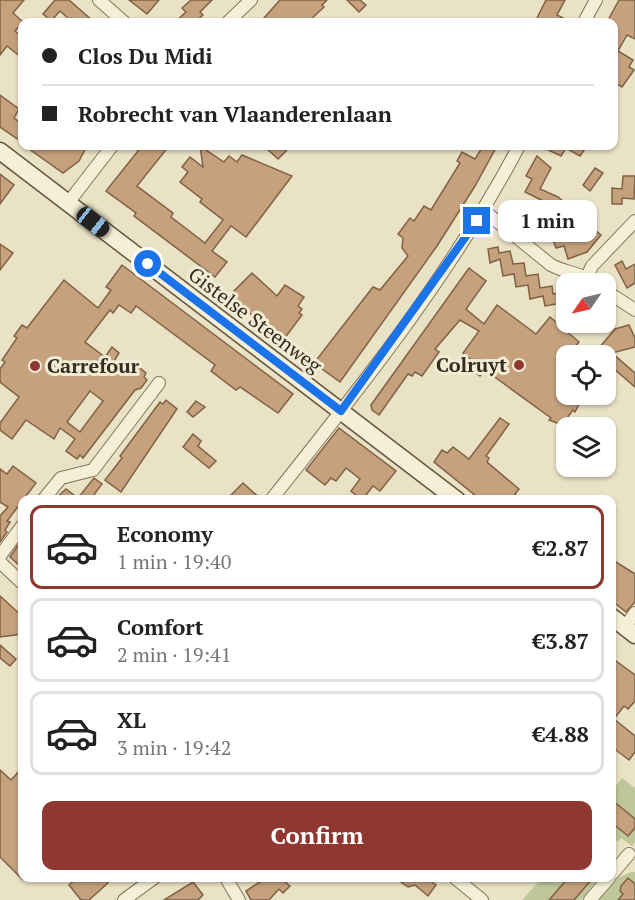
<!DOCTYPE html>
<meta charset="utf-8">
<style>
:root{--surface:#fff;--page:#f6f6f6;--text:#222;--muted:#767676;--line:#e0e0e0;--accent:#8e3831}
body{margin:0;font-family:"PT Serif",serif;background:var(--page);color:var(--text);height:100vh;display:flex;flex-direction:column;font-size:22px;white-space:nowrap}
*{box-sizing:border-box;margin:0}
p{font-size:20px;color:var(--muted)}
.icon{flex:none;width:33px;height:33px;fill:none;stroke:currentColor;stroke-width:2;stroke-linecap:round;stroke-linejoin:round}
.map{position:relative;flex:1;overflow:hidden}
.drawer{position:absolute;left:18px;top:495px;width:598px;height:387px;display:flex;flex-direction:column;background:var(--surface);border-radius:12px;box-shadow:0 2px 4px #0004}
.drawer>*{flex:none}
.hud{position:absolute;left:18px;top:18px;width:600px;height:132px;border-radius:12px;box-shadow:0 2px 4px #0004;display:grid;align-content:center;height:132px;padding:0 24px;background:var(--surface)}
.needle{width:39px;rotate:236deg}
.fabs{position:absolute;left:556px;top:273px;display:grid;gap:12px}
.fabs a{display:grid;place-items:center;width:60px;height:60px;border-radius:12px;background:var(--surface);box-shadow:0 2px 4px #0004;font-size:30px}
.end{position:absolute;width:27px;height:27px;margin:-14px;border:8px solid #1a73e8;background:#fff;box-shadow:0 0 0 3px #fff}
.from{border-radius:50%}
.bubble{position:absolute;height:42px;border-radius:12px;background:var(--surface);box-shadow:0 2px 4px #0004;font-size:20px;font-weight:700;line-height:42px;text-align:center}
.car{position:absolute;width:18px;height:36px;margin:-18px -9px;border-radius:8px;box-shadow:0 0 4px 2px #0007;background:linear-gradient(#222 24%,#8ab4d8 0 40%,#222 0 76%,#8ab4d8 0 86%,#222 0)}
.hud b{display:flex;align-items:center;gap:21px;height:57px;font-size:22px}
.hud b+b{border-top:2px solid var(--line)}
.hud i{width:15px;height:15px;background:var(--text)}
ul{padding:10px 0 0;list-style:none}
li{display:flex;align-items:center;gap:18px;height:84px;margin:0 12px 9px;padding:0 12px;border:3px solid var(--line);border-radius:12px}
li div{flex:1}
li b{display:block;font-size:22px}
li em{font-style:normal;font-weight:700}
li.selected{border-color:var(--accent)}
li>.icon{width:54px;height:54px;stroke-width:1.5}
.action{display:flex;gap:12px;margin-top:auto;padding:12px 24px}
.action a{flex:1;height:69px;border-radius:12px;background:var(--accent);color:#fff;font-size:24px;font-weight:700;line-height:69px;text-align:center}
.map>svg:first-child{display:block}
</style>
<div class="map">
<svg width="635" height="900" viewBox="0 0 635 900">
<rect width="100%" height="100%" fill="#eae2c5"/>
<!-- green -->
<g fill="#bfc79a">
<path d="M622,778L635,788V819L615,802L612,805V791Z"/>
<path d="M612,823L628,836L635,828V842L632,846L621,838L618,842L612,837Z"/>
<path d="M631,872H635V900H599L618,878Z"/>
<path d="M542,878H573L584,887L590,880L588,878H599L581,900H574L576,897L562,885L549,900H522Z"/>
</g>
<!-- building -->
<g fill="#c5a17e" stroke="#816144" stroke-width="1.5" fill-rule="evenodd">
<path d="M0,0H24L13,13L23,22L15,31L22,37V58L7,46L0,55Z"/>
<path d="M55,0H69L94,22H77L72,18L71,21L60,11L51,21L43,14Z"/>
<path d="M129,0H159L147,14Z"/>
<path d="M191,0H212L200,12L203,15L195,22H175L186,12L182,8Z"/>
<path d="M280,0H327L322,5L324,7L308,22H269L264,18Z"/>
<path d="M347,0H360L366,5L359,12Z"/>
<path d="M546,0H565L557,15L571,22H535Z"/>
<path d="M619,0H635V39L627,35L618,51L633,60L629,67L634,70L622,87L614,82V22H607Z"/>
<path d="M0,95L19,109L14,118L22,124V142L0,127Z"/>
<path d="M25,146H87L79,161L63,173Z"/>
<path d="M142,146H169L137,186L173,213L171,217L205,243L223,220L200,202L202,199L180,182L188,172L182,167L190,157L203,167L200,146L224,162L229,156L237,162L242,155L292,176L246,237L231,226L212,251L227,262L215,277L134,216L136,213L106,191Z"/>
<path d="M264,146H279L286,151L278,159Z"/>
<path d="M483,146H497L475,186L437,246L340,382L314,363L373,287L380,290L408,256L402,248L403,238L398,234L410,218L414,221L424,206L431,210L460,163L457,161L462,152L475,159Z"/>
<path d="M540,146H587L580,156L566,148L561,156Z"/>
<path d="M537,156L551,168L540,189L558,197L601,235L587,252L568,259L564,246L556,248L551,235L543,238L538,225L532,227L528,213L551,205L525,192L532,179L526,176Z"/>
<path d="M595,168L603,173L590,191L583,185Z"/>
<path d="M0,174L14,185L0,204Z"/>
<path d="M623,176H635L634,199L622,198V204H612V188L622,189Z"/>
<path d="M0,244L13,253L0,270Z"/>
<path d="M498,247L499,253L510,251L513,264L524,263L526,276L538,274L540,288L552,286L553,294L567,292V302L545,306L543,296L530,299L528,285L516,287L514,274L503,276L500,259L490,263L488,249Z"/>
<path d="M622,261L626,269L635,264V283L627,288L615,265Z"/>
<path d="M122,265L293,394L278,413L240,387L236,390L211,371L215,365L136,306L131,313L119,305L113,313L110,310L85,342L105,357L112,347L119,353L112,365L125,375L136,365L146,373L144,377L147,380L141,388L135,390L83,458L80,455L77,459L66,451L75,439L60,428L54,439L26,420L12,439L0,430V423L19,397L0,382V369L5,362L2,360L17,338L14,336L22,325L27,328L64,280L98,308L111,290L106,287ZM90,391L103,401L80,432L67,422Z"/>
<path d="M469,268L486,281L466,309L484,324L497,305L536,334L550,317L579,342L567,356V394H584L575,412L573,410L562,425L549,420L551,418L485,370L480,376L469,368L474,362L463,353L479,331L460,320L435,349L439,352L422,376L415,372L412,376L408,374L379,415L372,410L371,405Z"/>
<path d="M252,273L277,296L285,285L304,297L298,306L302,309L299,313L302,315L284,339L228,297Z"/>
<path d="M629,325L635,338V347L612,353L635,373V387L606,362V355L601,356L599,348L615,329Z"/>
<path d="M166,400L177,409L121,492L105,480L122,458L120,456L160,402L163,404Z"/>
<path d="M196,401L205,407L193,417L187,412Z"/>
<path d="M500,418L509,424L486,456L489,458L487,462L519,489L515,494L521,500H481L434,462L442,450L447,453L453,447L469,459Z"/>
<path d="M339,428L396,471L380,491L373,486L362,500L351,491L360,479L346,468L336,481L331,478L325,485L306,470Z"/>
<path d="M193,434L201,441L198,446L216,461L209,468L183,447Z"/>
<path d="M13,466L36,483L7,521L10,522L5,530L7,532L0,542V516L8,507L0,502V469L7,474Z"/>
<path d="M94,478L102,484L90,500H54L66,489L78,498Z"/>
<path d="M243,483L262,500H226Z"/>
<path d="M21,541H22V568L10,557Z"/>
<path d="M616,562L635,574V602L626,612L612,601V565Z"/>
<path d="M0,596L22,616V634L0,637Z"/>
<path d="M0,645L16,659L10,666L0,658Z"/>
<path d="M612,658L635,675V701L628,709L624,706L614,719L635,736V752L629,760L612,747Z"/>
<path d="M22,768V879L0,857V770L11,780Z"/>
<path d="M612,800L635,819V828L628,836L612,823Z"/>
<path d="M77,878H104L108,883L89,900H81L69,885Z"/>
<path d="M266,878H280L290,886L283,893L279,889L269,900H251L246,891Z"/>
<path d="M395,878H426L436,885L428,896L415,885L408,887Z"/>
<path d="M568,878H593L574,900H549Z"/>
<path d="M628,878L635,884V900H618L623,894L620,891L621,886Z"/>
<path d="M193,882L203,895L198,900H164Z"/>
</g>
<g fill="none" stroke-linecap="round" stroke-linejoin="round">
<!-- street casing -->
<g stroke="#84745c" stroke-width="14">
<g id="street">
<path d="M99,0L124,22"/>
<path d="M228,22L251,0"/>
<path d="M584,22L596,0"/>
<path d="M68,203L112,146"/>
<path d="M483,210L551,265C566,273 583,273 595,284"/>
<path d="M587,277L592,266L635,221"/>
<path d="M606,291L635,310"/>
<path d="M43,500L61,478L93,470L159,383"/>
<path d="M271,500C361,387 452,273 519,146"/>
<path d="M0,556L22,526"/>
<path d="M0,562L22,583"/>
<path d="M625,627L635,613"/>
<path d="M612,874L629,854"/>
<path d="M226,878L239,900"/>
<path d="M455,878L482,900"/>
<path d="M124,900L154,878"/>
<path d="M590,900L609,878"/>
</g>
</g>
<!-- secondary casing -->
<g stroke="#655540" stroke-width="19">
<g id="secondary">
<path d="M0,151L457,500"/>
<path d="M612,617L635,635"/>
</g>
</g>
<!-- street -->
<use href="#street" stroke="#f6efd7" stroke-width="12"/>
<!-- secondary -->
<use href="#secondary" stroke="#f6efd7" stroke-width="16"/>
</g>
<g fill="none" stroke-linecap="round" stroke-linejoin="round">
<!-- route -->
<path stroke="#1a73e8" stroke-width="8" d="M148,264L341,411L477,221"/>
</g>
<!-- markers -->
<g fill="#8e3831" stroke="#f2ecd4" stroke-width="2">
<circle cx="519" cy="365" r="6"/>
<circle cx="35" cy="366" r="6"/>
</g>
<g text-anchor="middle" stroke-width="6" stroke-linejoin="round" paint-order="stroke">
<!-- street labels -->
<g font-size="20" fill="#352b1f" stroke="#f2ecd4">
<text transform="translate(255 320) rotate(37)" y="7">Gistelse Steenweg</text>
</g>
<!-- poi labels -->
<g font-size="20" font-weight="bold" fill="#352b1f" stroke="#f2ecd4" text-anchor="end">
<text x="507" y="372">Colruyt</text>
<text x="47" y="373" text-anchor="start">Carrefour</text>
</g>
</g>
</svg>
<div class="fabs">
<a><svg class="needle" viewBox="-14 -14 28 28"><path d="M0-13l5 13h-10z" fill="#e53935"/><path d="M0 13l5-13h-10z" fill="#767676"/></svg></a>
<a><svg class="icon" aria-label="locate" viewBox="0 0 24 24"><circle cx="12" cy="12" r="6"/><path d="M12 2v4M12 18v4M2 12h4M18 12h4"/></svg></a>
<a><svg class="icon" aria-label="layers" viewBox="0 0 24 24"><path d="M12 4l9 5-9 5-9-5zM3 14l9 5 9-5"/></svg></a>
</div>
<i class="end from" style="left:148px;top:264px"></i>
<i class="end" style="left:477px;top:221px"></i>
<div class="bubble" style="left:498px;top:200px;width:99px">1 min</div>
<i class="car" style="left:93px;top:222px;rotate:128deg"></i>
<div class="hud">
<b><i class="from"></i>Clos Du Midi</b>
<b><i></i>Robrecht van Vlaanderenlaan</b>
</div>
<section class="drawer">
<ul>
<li class="selected"><svg class="icon" aria-label="car" viewBox="0 0 24 24"><path d="M5 17H2v-5l4-1 3-4h7l3 4 3 1v5h-3M9 17h6M6 11h13"/><circle cx="7" cy="17" r="2"/><circle cx="17" cy="17" r="2"/></svg><div><b>Economy</b><p>1 min · 19:40</p></div><em>€2.87</em></li>
<li><svg class="icon" aria-label="car" viewBox="0 0 24 24"><path d="M5 17H2v-5l4-1 3-4h7l3 4 3 1v5h-3M9 17h6M6 11h13"/><circle cx="7" cy="17" r="2"/><circle cx="17" cy="17" r="2"/></svg><div><b>Comfort</b><p>2 min · 19:41</p></div><em>€3.87</em></li>
<li><svg class="icon" aria-label="car" viewBox="0 0 24 24"><path d="M5 17H2v-5l4-1 3-4h7l3 4 3 1v5h-3M9 17h6M6 11h13"/><circle cx="7" cy="17" r="2"/><circle cx="17" cy="17" r="2"/></svg><div><b>XL</b><p>3 min · 19:42</p></div><em>€4.88</em></li>
</ul>
<div class="action"><a>Confirm</a></div>
</section>
</div>
